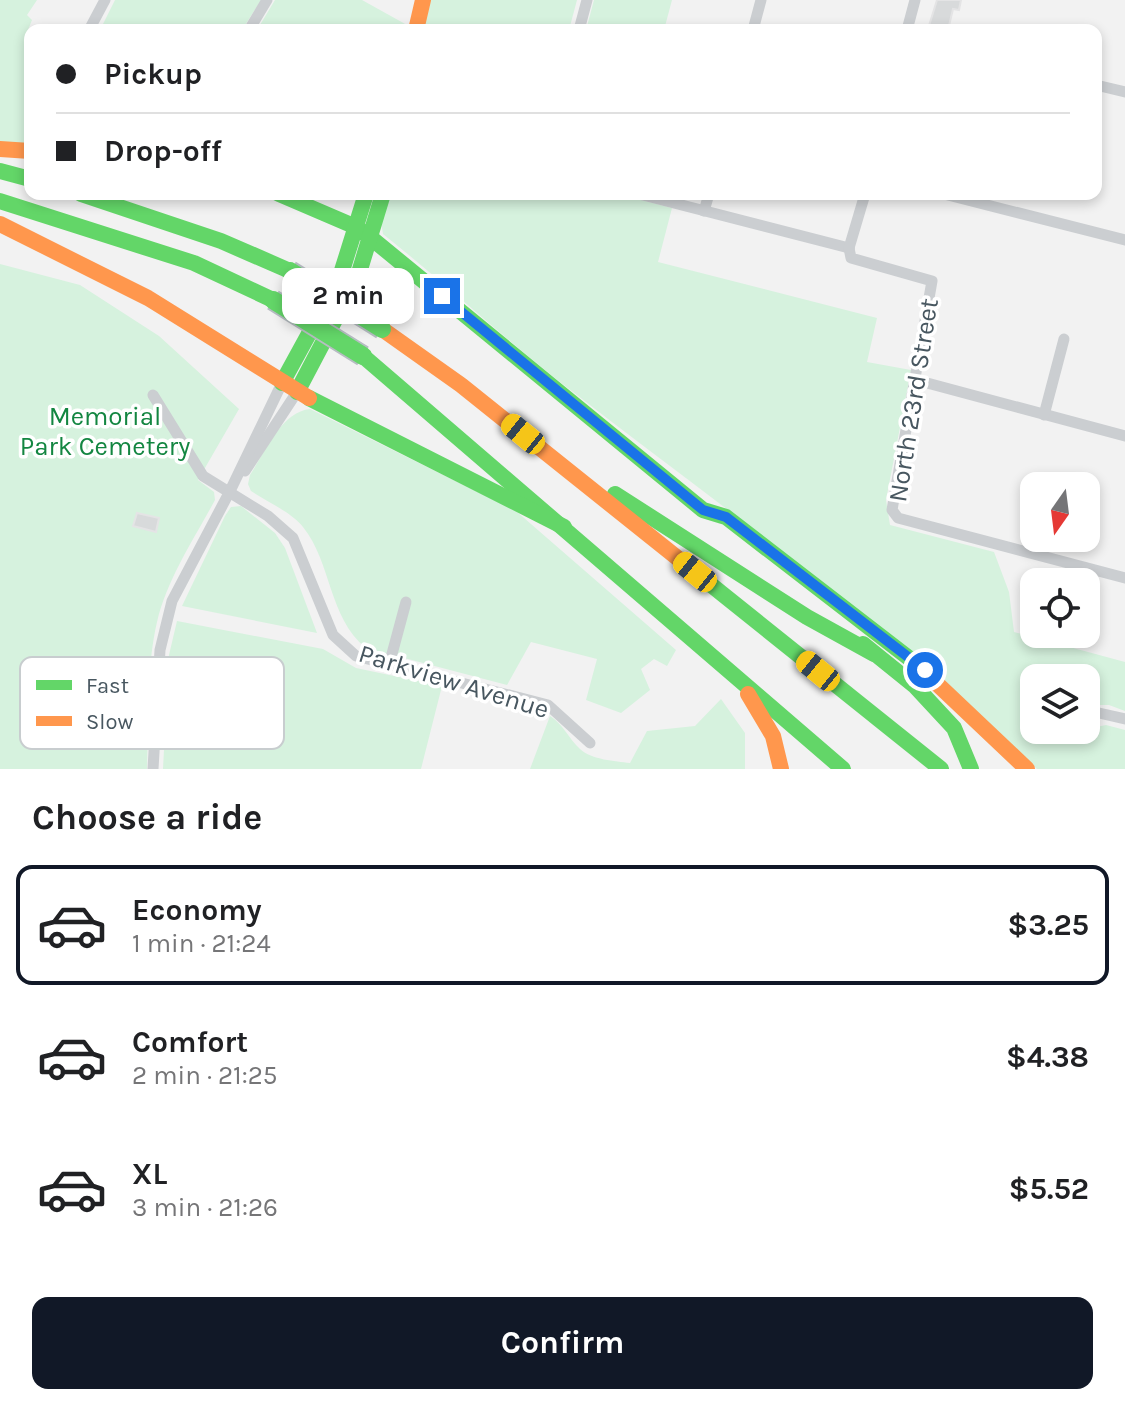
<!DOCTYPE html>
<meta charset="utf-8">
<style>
:root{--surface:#fff;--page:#f6f6f6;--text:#202124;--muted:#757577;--line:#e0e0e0;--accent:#111827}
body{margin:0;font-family:Karla,sans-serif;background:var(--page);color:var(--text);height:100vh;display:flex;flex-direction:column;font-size:30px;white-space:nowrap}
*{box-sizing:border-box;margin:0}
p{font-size:26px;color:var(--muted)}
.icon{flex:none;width:44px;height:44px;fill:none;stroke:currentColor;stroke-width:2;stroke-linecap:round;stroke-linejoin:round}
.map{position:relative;height:769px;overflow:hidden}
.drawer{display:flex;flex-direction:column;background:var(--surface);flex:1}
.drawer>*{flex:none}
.guide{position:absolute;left:24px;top:24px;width:1078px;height:176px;border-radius:16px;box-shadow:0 4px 12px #0003;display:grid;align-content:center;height:176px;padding:0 32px;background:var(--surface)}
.needle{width:52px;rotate:194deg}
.tools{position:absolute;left:1020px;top:472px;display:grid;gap:16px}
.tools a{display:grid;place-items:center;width:80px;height:80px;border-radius:16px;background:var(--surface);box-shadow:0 4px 12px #0003;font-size:40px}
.end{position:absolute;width:36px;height:36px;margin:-18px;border:10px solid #1a73e8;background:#fff;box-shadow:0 0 0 4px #fff}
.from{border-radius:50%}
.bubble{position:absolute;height:56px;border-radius:16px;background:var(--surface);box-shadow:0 4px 12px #0003;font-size:26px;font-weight:700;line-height:56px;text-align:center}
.car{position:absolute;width:24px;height:48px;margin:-24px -12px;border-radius:10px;box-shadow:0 0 6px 2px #0007;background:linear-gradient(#f5c518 24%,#345 0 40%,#f5c518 0 76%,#345 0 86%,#f5c518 0)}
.guide b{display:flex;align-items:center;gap:28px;height:76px;font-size:30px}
.guide b+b{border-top:2px solid var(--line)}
.guide i{width:20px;height:20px;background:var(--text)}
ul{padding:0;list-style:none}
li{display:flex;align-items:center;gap:24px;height:120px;margin:0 16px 12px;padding:0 16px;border:4px solid transparent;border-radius:16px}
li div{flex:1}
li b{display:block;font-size:30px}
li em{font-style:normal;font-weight:700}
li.on{border-color:var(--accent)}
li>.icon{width:72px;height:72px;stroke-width:1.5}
h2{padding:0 32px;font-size:36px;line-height:96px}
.action{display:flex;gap:16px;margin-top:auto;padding:16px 32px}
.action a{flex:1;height:92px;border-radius:16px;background:var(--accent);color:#fff;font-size:32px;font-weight:700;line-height:92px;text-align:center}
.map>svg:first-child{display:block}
</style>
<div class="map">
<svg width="1125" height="769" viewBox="0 0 1125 769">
<rect width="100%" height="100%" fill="#f2f2f2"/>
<!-- green -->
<g fill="#d6f2de">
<path d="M0,0H37L27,15L32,20L24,40L30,44V145L0,143Z"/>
<path d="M115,0H261L242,30H100Z"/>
<path d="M275,0H362L407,25L406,30H257Z"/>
<path d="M431,0H577L569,30H423Z"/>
<path d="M594,0H672L664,30H586Z"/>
<path d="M388,194H618L672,208L658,262L877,318L867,362L911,370L886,500L890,525L994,552L1009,592L1014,632L1125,662V711L1109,705H1091L1086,712V678H1034V730H1086V724L1091,728L1106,725L1125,730V769H1037C894,629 731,514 573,392C508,342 447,285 383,234L381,222Z"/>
<path d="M0,264L80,285L159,336L239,409L198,480L214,492L215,500C194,539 167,579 157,622C146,669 149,721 147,769H0Z"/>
<path d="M310,409L516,511L676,650L667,666L654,659L641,669L650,690L621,713L586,700L597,659L531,642L507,685L366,648C328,617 332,563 303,527C291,512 266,501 251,491L248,484L250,475C265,452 281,412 310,409Z"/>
<path d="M241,506L275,533L285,548L317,633L182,606L225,516L231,507Z"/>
<path d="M177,621L323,649L356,668L442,686L421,769H163L169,655Z"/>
<path d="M721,699L745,733V769H530L550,716C564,725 568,738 580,749C592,760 615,761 630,763L647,731L695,726Z"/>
</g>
<!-- building -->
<g fill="#d8dadb" stroke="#e4e4e5" stroke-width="2">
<path d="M937,0H961L959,10L953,9L948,30L928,29Z"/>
<path d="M137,513L159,518L156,532L133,526Z"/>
</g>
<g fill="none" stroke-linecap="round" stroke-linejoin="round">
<!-- street -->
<g stroke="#cbced1" stroke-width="11">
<path d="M89,30L105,0"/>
<path d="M249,30L267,0"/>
<path d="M579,30L587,0"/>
<path d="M753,30L761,0"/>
<path d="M907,30L915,0"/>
<path d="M1096,85L1125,92"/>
<path d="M639,194L849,248"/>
<path d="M944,194L1125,240"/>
<path d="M704,211L709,194"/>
<path d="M849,248L851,258L932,281L892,510L898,518L1125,578"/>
<path d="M849,248L865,194"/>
<path d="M916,380L1125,436"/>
<path d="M153,395L203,476L268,516L293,538L333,635L356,656L548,705L590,743"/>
<path d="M1044,415L1064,339"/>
<path d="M245,471L297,392"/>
<path d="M389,665L406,602"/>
<path d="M1099,713L1125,719"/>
<path d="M153,769L160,650L172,601L230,491L282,383"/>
</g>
<!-- fast -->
<g stroke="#63d668" stroke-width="16">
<path d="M0,171L30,179"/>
<path d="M81,194L221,241L290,271"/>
<path d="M279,194L356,227L371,238L703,510L726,517L914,662"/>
<path d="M0,201L194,263L273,300"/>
<path d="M363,356L843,769"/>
<path d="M282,383L340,277L366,194"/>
<path d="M297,392L358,276L383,194"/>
<path d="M309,398L564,527"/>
<path d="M615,494L807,617L874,654"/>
<path d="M680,560L941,769"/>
<path d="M863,644L915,686L954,728L971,769"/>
</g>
<!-- slow -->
<g stroke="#ff974d" stroke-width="16">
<path d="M416,30L423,0"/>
<path d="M0,149L30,151"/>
<path d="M0,224L148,298L309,398"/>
<path d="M382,329L461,385L680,560"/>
<path d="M914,662L1027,769"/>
<path d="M748,694L773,736L781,769"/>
</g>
<!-- fast-bridge casing -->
<g stroke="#b6bdc2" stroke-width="22" stroke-linecap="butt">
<g id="fast-bridge">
<path d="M290,271L382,329"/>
<path d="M273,300L363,356"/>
</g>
</g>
<!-- fast-bridge -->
<use href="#fast-bridge" stroke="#63d668" stroke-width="18"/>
</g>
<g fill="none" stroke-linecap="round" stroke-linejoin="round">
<!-- route -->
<path stroke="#1a73e8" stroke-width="10" d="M442,296L703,510L726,517L925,670"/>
</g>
<g text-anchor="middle" stroke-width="7" stroke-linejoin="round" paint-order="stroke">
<!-- street labels -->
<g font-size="26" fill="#485760" stroke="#fff">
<text transform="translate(913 400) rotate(-81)" y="9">North 23rd Street</text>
<text transform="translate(454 681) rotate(17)" y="9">Parkview Avenue</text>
</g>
<!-- park labels -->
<g font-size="26" fill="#138641" stroke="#fff">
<text x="105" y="425">Memorial<tspan x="105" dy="30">Park Cemetery</tspan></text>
</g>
</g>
<!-- legend -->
<rect x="20" y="657" width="264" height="92" rx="12" fill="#fff" stroke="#c8cdcf" stroke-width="2"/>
<rect x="36" y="680" width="36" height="10" fill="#63d668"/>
<rect x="36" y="716" width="36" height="10" fill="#ff974d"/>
<g font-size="22" fill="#485760">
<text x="86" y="693">Fast</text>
<text x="86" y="729">Slow</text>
</g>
</svg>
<div class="tools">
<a><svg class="needle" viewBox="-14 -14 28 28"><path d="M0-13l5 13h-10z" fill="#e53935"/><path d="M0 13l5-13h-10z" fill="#757577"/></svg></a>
<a><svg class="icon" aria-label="locate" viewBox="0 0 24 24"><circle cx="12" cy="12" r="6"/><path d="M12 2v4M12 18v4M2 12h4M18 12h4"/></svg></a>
<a><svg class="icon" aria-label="layers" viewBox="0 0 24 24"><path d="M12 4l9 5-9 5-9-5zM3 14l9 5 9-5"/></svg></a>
</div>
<i class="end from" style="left:925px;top:670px"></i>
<i class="end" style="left:442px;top:296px"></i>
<div class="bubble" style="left:282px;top:268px;width:132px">2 min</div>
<i class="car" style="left:523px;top:434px;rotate:309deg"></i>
<i class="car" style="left:695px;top:572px;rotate:309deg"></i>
<i class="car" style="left:818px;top:671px;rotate:309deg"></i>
<div class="guide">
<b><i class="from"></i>Pickup</b>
<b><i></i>Drop-off</b>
</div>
</div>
<section class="drawer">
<h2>Choose a ride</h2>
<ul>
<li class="on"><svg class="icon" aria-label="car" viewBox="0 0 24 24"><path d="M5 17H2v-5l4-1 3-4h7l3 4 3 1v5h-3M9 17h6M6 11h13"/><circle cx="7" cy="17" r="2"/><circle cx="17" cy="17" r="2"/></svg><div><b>Economy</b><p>1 min · 21:24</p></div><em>$3.25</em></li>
<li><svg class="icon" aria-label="car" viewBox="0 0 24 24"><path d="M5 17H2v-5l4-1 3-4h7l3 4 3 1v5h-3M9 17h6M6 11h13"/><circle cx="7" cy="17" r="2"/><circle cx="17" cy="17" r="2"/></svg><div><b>Comfort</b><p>2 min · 21:25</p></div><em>$4.38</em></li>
<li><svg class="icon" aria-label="car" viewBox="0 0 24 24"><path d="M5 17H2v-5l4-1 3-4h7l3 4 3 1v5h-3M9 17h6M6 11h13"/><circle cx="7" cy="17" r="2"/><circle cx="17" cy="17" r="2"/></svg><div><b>XL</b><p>3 min · 21:26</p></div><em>$5.52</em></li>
</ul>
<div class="action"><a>Confirm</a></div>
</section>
